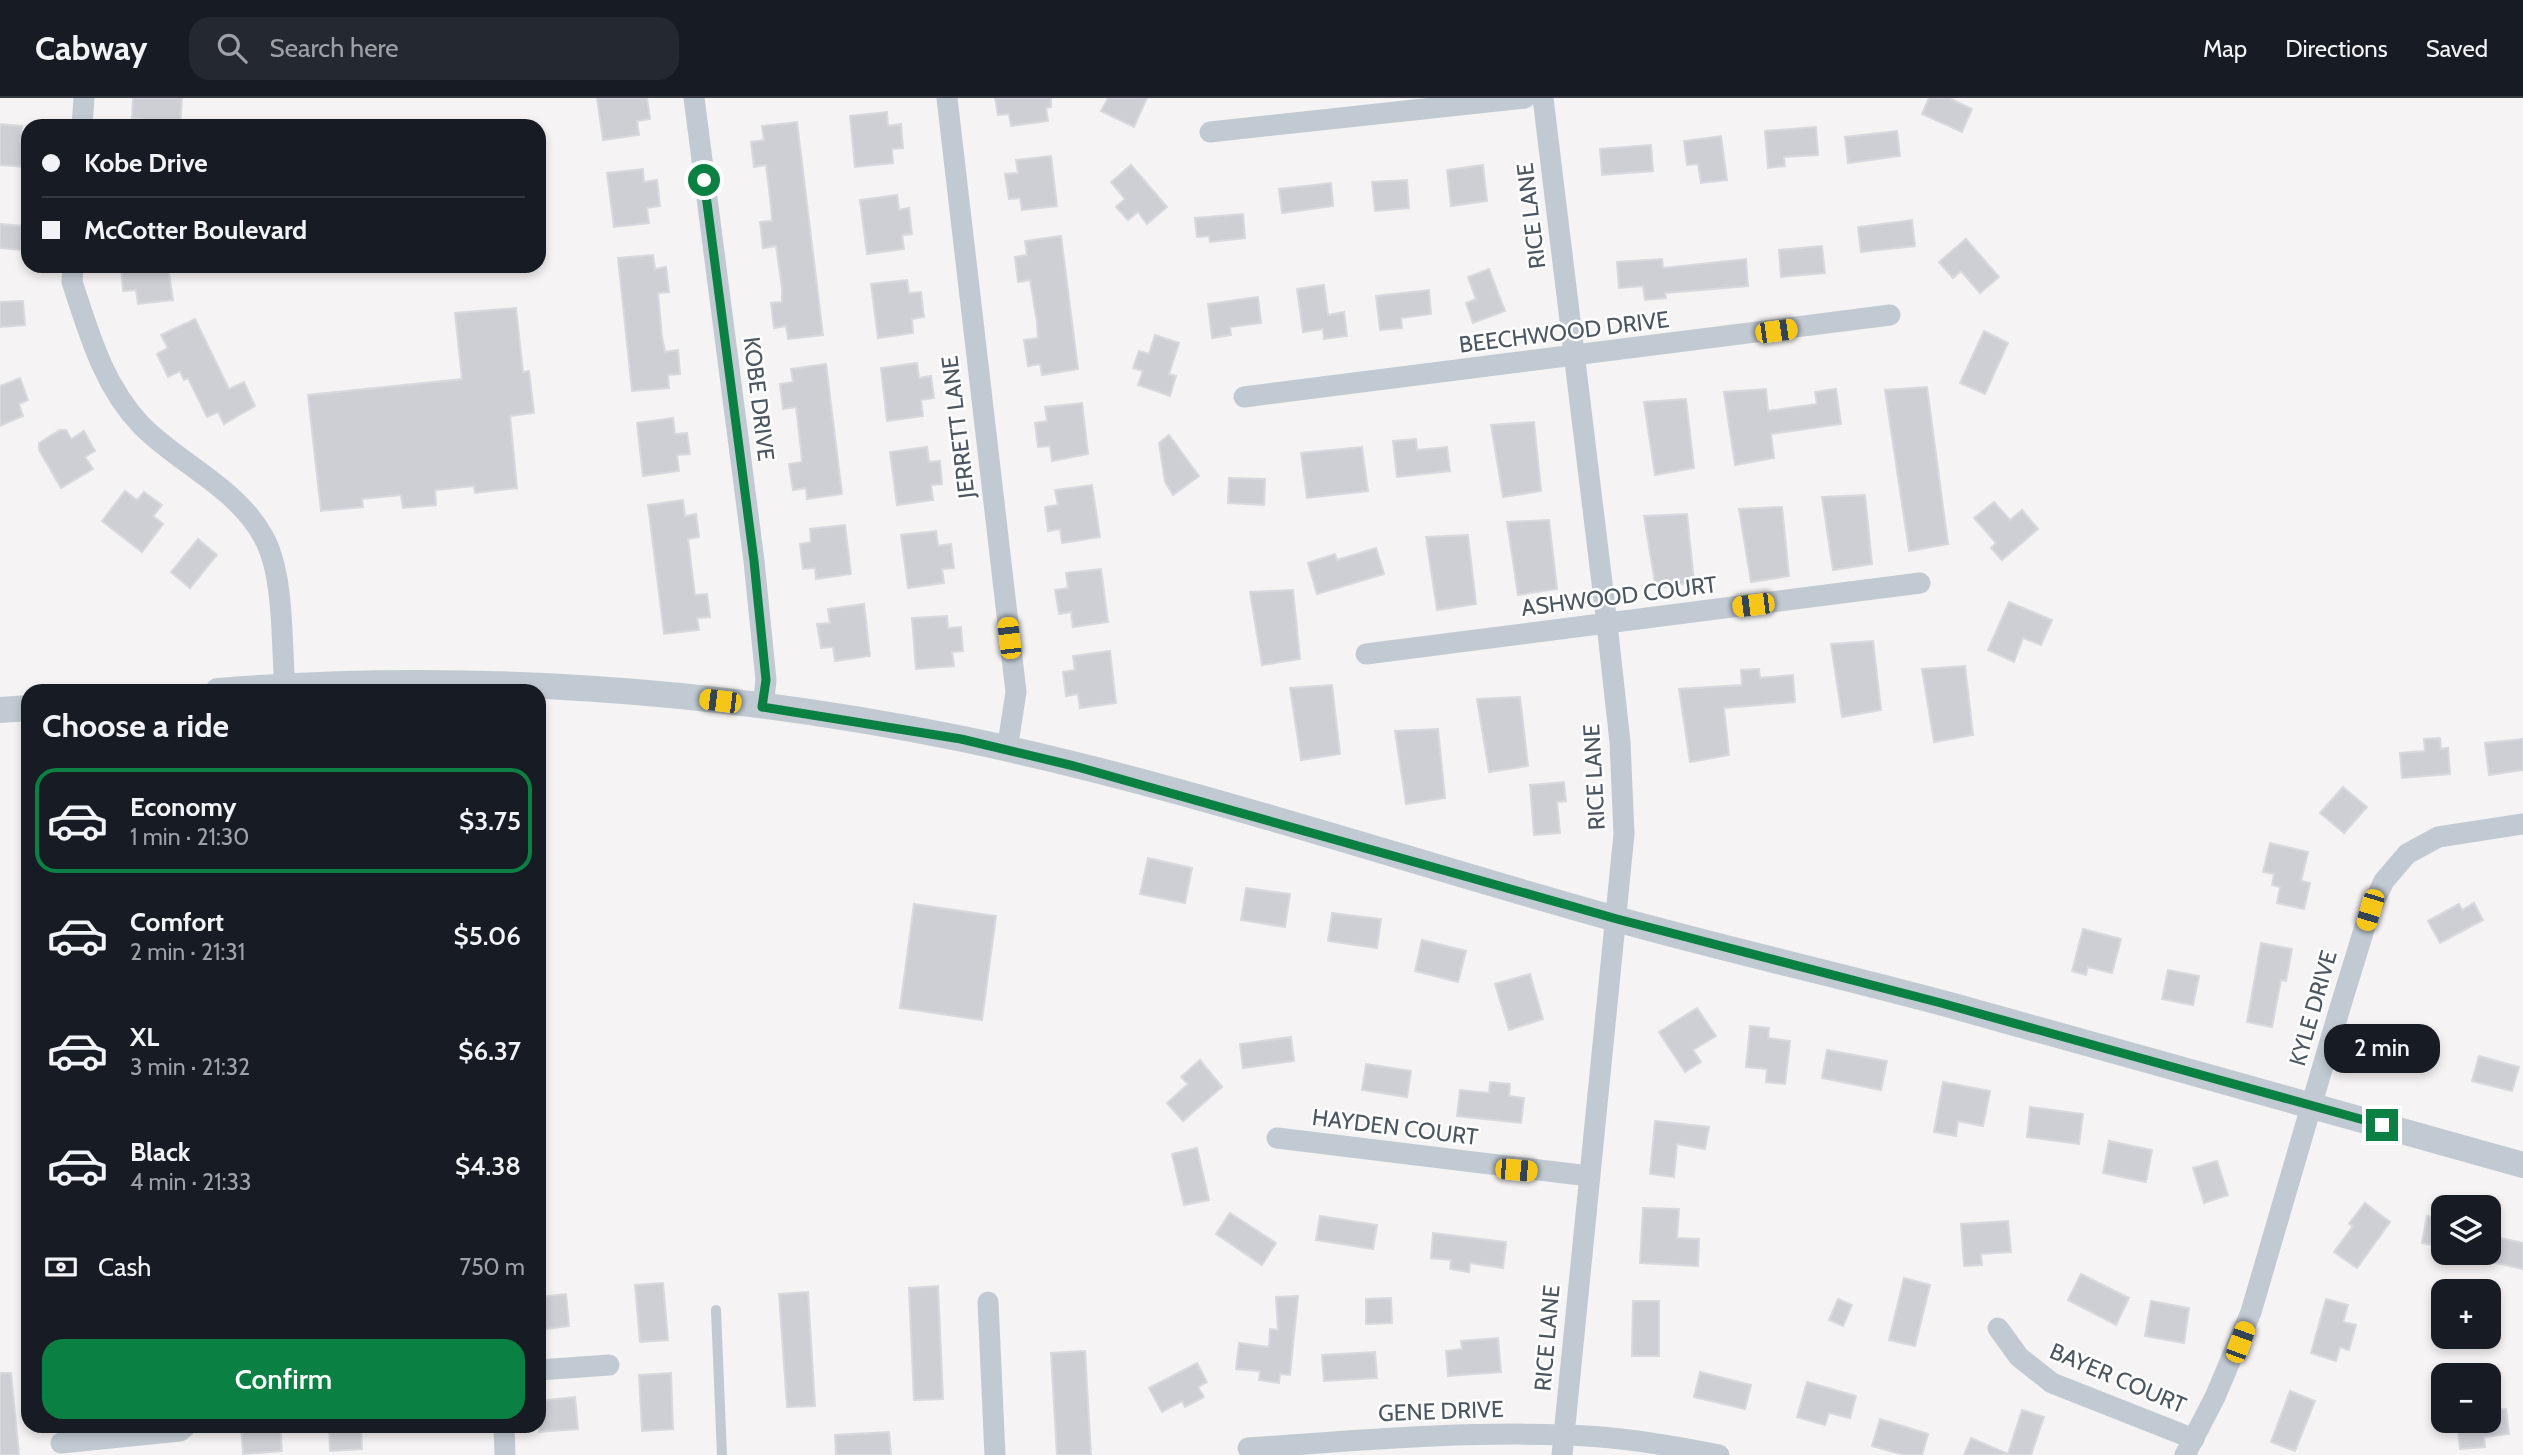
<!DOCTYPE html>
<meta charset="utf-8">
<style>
:root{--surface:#171b24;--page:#242831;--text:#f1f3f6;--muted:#9ea1a6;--line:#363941;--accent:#0b8043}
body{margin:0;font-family:Cabin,sans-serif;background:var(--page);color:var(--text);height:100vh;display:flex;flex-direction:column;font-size:26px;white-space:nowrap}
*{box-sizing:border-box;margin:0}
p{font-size:23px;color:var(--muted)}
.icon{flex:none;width:38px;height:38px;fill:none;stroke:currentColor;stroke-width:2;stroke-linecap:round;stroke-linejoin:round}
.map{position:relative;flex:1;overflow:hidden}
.panel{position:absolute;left:21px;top:586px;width:525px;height:749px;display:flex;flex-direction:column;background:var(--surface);border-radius:21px;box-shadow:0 4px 10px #0003}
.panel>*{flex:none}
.hud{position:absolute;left:21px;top:21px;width:525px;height:154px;border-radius:21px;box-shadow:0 4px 10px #0003;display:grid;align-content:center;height:154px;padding:0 21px;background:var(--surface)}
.tools{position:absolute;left:2431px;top:1097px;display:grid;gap:14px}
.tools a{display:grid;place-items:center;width:70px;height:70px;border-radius:14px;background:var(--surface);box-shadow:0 4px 10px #0003;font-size:35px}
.end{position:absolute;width:32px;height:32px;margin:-16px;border:9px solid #0b8043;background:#fff;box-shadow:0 0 0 4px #fff}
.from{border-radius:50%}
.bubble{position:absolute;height:49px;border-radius:21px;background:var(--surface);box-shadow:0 4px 10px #0003;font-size:23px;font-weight:600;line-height:49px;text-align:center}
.car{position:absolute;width:21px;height:42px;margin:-21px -10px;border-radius:9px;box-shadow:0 0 5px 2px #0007;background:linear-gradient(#f5c518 24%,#345 0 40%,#f5c518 0 76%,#345 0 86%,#f5c518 0)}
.hud b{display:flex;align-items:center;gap:24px;height:66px;font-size:26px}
.hud b+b{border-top:2px solid var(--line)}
.hud i{width:18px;height:18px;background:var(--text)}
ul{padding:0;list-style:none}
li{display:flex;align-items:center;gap:21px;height:105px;margin:0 14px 10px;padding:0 7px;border:4px solid transparent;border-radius:21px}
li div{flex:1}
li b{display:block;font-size:26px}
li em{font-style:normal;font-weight:600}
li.on{border-color:var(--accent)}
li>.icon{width:63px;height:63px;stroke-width:1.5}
h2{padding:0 21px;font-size:32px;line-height:84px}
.pay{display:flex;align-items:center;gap:18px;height:77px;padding:0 21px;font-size:26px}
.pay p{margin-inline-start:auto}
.cta{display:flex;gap:14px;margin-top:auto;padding:14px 21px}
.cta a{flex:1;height:80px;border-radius:21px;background:var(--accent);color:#fff;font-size:28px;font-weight:600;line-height:80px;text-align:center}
header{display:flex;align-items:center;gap:42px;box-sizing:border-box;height:98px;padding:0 35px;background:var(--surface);border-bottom:2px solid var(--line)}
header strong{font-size:33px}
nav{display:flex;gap:38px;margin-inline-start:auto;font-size:24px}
.search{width:490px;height:63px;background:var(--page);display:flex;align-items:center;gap:18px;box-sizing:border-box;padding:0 24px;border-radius:21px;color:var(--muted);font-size:26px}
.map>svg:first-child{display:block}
</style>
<header>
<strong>Cabway</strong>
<div class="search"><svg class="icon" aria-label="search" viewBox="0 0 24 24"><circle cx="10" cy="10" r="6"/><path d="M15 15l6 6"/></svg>Search here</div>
<nav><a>Map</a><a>Directions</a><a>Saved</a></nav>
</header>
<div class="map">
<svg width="2523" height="1357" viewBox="0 0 2523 1357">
<rect width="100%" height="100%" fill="#f5f3f3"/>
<!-- building -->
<g fill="#cdcfd5" stroke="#d7d9de" stroke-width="2">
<path d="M133,0H182L180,28H143V21L132,20Z"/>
<path d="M597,0H647L650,21L637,23L639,37L603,42Z"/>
<path d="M995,0H1051V9L1046,10L1048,23L1011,28L1009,16L998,17Z"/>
<path d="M1108,0H1147L1134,29L1101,13Z"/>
<path d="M1929,0H1949L1972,11L1962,34L1922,16Z"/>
<path d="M887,14L888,28L901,26L903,50L892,51L893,65L855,69L850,18Z"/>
<path d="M797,24L823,237L788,241L786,228L774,230L771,205L782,204V190L776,148L763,150L760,124L772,123L771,108L766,67L754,69L751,44L764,42L762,28Z"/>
<path d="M0,26L22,28L20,44L28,45L26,69L0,67Z"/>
<path d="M1816,29L1818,57L1784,59L1785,68L1768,70L1765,33Z"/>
<path d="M1897,33L1900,58L1848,65L1845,39Z"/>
<path d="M1721,38L1727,82L1701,85L1698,66L1687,67L1684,43Z"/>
<path d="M1651,47L1653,73L1602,77L1600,51Z"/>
<path d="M1051,58L1057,108L1022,112L1020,100L1009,101L1005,76L1018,75L1016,62Z"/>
<path d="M1131,67L1167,109L1147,126L1138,114L1128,122L1116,109L1125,101L1111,84Z"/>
<path d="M1483,67L1487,103L1451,108L1447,72Z"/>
<path d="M643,71L644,84L657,82L660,108L647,110L649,125L614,129L607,75Z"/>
<path d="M1407,82L1409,110L1375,113L1372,84Z"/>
<path d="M1331,85L1333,108L1282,115L1279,91Z"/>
<path d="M897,97L899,112L909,110L912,136L902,137L904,151L867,156L860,102Z"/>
<path d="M1243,116L1245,140L1210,144L1209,138L1197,139L1195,120Z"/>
<path d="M1912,122L1915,148L1861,154L1858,129Z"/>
<path d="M0,126L23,128L21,152L0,150Z"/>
<path d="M1061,138L1078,271L1042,277L1040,266L1028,268L1024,242L1038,240L1037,224L1030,182L1018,184L1015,159L1027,157L1025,143Z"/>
<path d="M1966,141L1999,179L1980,195L1961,173L1953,180L1939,164Z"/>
<path d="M1822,148L1825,175L1781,179L1779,152Z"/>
<path d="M653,157L655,171L666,169L669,194L658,195L662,239L665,254L678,252L680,276L668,277L669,290L632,293L618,160Z"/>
<path d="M1662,161L1663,170L1746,161L1748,188L1665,195L1666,200L1645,202L1643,188L1619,190L1617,164Z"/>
<path d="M168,168L173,202L138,206L136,192L123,193L121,169Z"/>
<path d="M1489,171L1505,213L1473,225L1466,205L1476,201L1468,179Z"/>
<path d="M907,182L909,195L921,194L924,219L912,221L913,235L878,240L871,186Z"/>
<path d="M1324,187L1328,217L1344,214L1347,238L1324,241L1323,231L1303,234L1297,191Z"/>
<path d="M1429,192L1431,216L1401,220L1402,230L1380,232L1376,198Z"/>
<path d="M1258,199L1261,225L1230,229L1231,237L1212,240L1208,206Z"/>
<path d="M23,203L25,227L0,229V204Z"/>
<path d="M516,210L523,274L529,273L534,315L510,318L517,390L475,395L474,388L435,392L436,407L403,410L401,397L362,401L363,409L321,413L308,297L462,281L455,215Z"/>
<path d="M195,221L229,291L244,284L255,308L224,326L218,314L207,319L188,280L184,282L180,273L168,279L157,256L168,250L161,237Z"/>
<path d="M1984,233L2008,245L1985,296L1960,285Z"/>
<path d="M1155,237L1179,245L1169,276L1176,278L1170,298L1138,287L1143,273L1133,270L1139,253L1149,256Z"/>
<path d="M917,265L919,280L931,278L934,300L921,302L923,318L887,323L881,270Z"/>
<path d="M826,266L842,396L807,401L806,390L793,392L789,366L802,364L801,352L796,309L783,311L780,286L793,284L791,271Z"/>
<path d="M20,280L28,302L19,306L23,318L0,328V288Z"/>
<path d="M1927,289L1948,446L1909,453L1885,292Z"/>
<path d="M1766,291L1768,313L1817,306L1815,294L1836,291L1841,326L1771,336L1774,360L1735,367L1724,294Z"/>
<path d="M1686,301L1694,370L1655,377L1644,304Z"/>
<path d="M1082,305L1088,356L1052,363L1050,348L1038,349L1035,325L1047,323L1045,309Z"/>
<path d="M673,320L675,336L687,335L690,356L677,357L679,373L643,378L637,325Z"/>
<path d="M1534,324L1541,393L1503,399L1491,327Z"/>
<path d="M60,332H66L71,341L84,333L95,353L85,359L93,371L61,390L39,352V345Z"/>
<path d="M1169,337L1199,378L1173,397L1165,384L1159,345Z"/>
<path d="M1416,341L1417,352L1447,349L1450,373L1397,379L1393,343Z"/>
<path d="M927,349L929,364L940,363L942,386L931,387L933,402L897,407L890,354Z"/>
<path d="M1362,349L1368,393L1307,400L1301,355Z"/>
<path d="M1229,380L1265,381L1264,407L1228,405Z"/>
<path d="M1092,387L1100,439L1062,445L1060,431L1048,433L1045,409L1058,407L1055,392Z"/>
<path d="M125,393L137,402L144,394L162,407L153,418L163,426L142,454L102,423Z"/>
<path d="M1865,397L1872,466L1833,472L1822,399Z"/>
<path d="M683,402L685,418L696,416L699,439L688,441L695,497L707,496L710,519L697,520L699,532L664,536L648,407Z"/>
<path d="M1994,404L2010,422L2022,412L2038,431L2002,462L1991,450L1996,445L1974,420Z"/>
<path d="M1782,409L1789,478L1751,484L1739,411Z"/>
<path d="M1687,416L1694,484L1656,491L1644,418Z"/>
<path d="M1549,422L1557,491L1518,497L1507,424Z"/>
<path d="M845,427L851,476L816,481L815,470L803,471L800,446L811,444L810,431Z"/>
<path d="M936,433L938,448L951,446L954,470L942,471L944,485L908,490L901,437Z"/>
<path d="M1468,437L1476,506L1437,512L1426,439Z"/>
<path d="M198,441L217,457L190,490L171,474Z"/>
<path d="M1376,450L1384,476L1317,496L1308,465L1335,456L1337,462Z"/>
<path d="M1101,471L1108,524L1073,529L1071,514L1059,516L1055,492L1068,490L1066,475Z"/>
<path d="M1293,492L1300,561L1262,567L1250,494Z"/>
<path d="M2009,504L2052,522L2041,547L2023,540L2014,564L1988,552Z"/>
<path d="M864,506L870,558L835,563L833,549L821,550L817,526L830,525L828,511Z"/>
<path d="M947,518L948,530L961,529L963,553L952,554L954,568L916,571L912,520Z"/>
<path d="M1873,543L1881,612L1842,619L1831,546Z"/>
<path d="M1110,553L1116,605L1080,610L1078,596L1066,598L1063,574L1075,572L1073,558Z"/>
<path d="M1965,568L1973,637L1934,644L1922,571Z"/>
<path d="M1759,571L1760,580L1793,577L1795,604L1724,610L1729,657L1690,664L1679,591L1742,587L1741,572Z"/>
<path d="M1332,587L1340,656L1301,662L1290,590Z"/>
<path d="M1520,599L1528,668L1489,674L1477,601Z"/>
<path d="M1438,631L1445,700L1406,706L1395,633Z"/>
<path d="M2440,640L2441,651L2448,650L2450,676L2402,680L2400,655L2425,653L2424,641Z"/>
<path d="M2523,641V672L2489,677L2485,645Z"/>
<path d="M1564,684L1566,703L1557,704L1560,735L1534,737L1530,687Z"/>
<path d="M2343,689L2367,709L2344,735L2320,715Z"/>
<path d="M2270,745L2308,754L2301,783L2310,785L2304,811L2277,805L2280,789L2272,787L2274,776L2263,774Z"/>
<path d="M1148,760L1192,770L1185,805L1140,796Z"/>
<path d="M1246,790L1290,796L1285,829L1241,822Z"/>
<path d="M2474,805L2483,822L2440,845L2428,823L2459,806L2462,812Z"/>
<path d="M914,806L996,818L982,922L900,910Z"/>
<path d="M1332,815L1381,821L1377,850L1328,843Z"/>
<path d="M2083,831L2121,841L2112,875L2088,869L2086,877L2072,873Z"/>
<path d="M1422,842L1466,853L1458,884L1415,873Z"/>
<path d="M2261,845L2292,851L2286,883L2281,882L2272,929L2247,924Z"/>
<path d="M2168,872L2199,878L2193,907L2162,901Z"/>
<path d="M1530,876L1543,921L1509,932L1495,886Z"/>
<path d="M1697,910L1716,938L1693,952L1701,964L1685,974L1659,934Z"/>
<path d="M1750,928L1769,930L1768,940L1790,943L1785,986L1766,984L1767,971L1746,969Z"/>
<path d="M2402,929L2426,936L2416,969L2393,962Z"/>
<path d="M1291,939L1294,963L1243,970L1240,946Z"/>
<path d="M1827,952L1887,963L1881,992L1822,980Z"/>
<path d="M2479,958L2519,969L2512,993L2472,983Z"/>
<path d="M1200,962L1222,989L1183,1023L1167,1005L1188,986L1181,979Z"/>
<path d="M1366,966L1411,973L1407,999L1362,992Z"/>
<path d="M1490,984L1510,986L1509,998L1524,1000L1521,1025L1457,1018L1460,992L1489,995Z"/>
<path d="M1943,984L1990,993L1983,1028L1958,1023L1956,1038L1934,1034Z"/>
<path d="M2030,1009L2083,1016L2079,1046L2027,1039Z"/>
<path d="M1655,1023L1709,1029L1705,1051L1677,1046L1674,1079L1650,1076Z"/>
<path d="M2109,1043L2152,1052L2146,1084L2103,1075Z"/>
<path d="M1197,1050L1209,1102L1184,1107L1172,1056Z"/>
<path d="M2217,1063L2228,1097L2204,1105L2193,1070Z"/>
<path d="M2365,1105L2390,1124L2357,1170L2334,1154L2353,1128L2349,1126Z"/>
<path d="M1643,1110L1679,1111L1677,1140L1699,1141L1698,1168L1640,1165Z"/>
<path d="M1230,1115L1276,1145L1262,1167L1216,1136Z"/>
<path d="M1320,1118L1377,1127L1373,1151L1316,1142Z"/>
<path d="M2427,1118L2443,1121V1149L2422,1145Z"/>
<path d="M2008,1123L2011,1154L1981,1156L1982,1167L1964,1168L1961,1126Z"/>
<path d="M1433,1135L1506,1144L1503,1170L1470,1165L1469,1174L1450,1171L1451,1162L1431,1160Z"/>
<path d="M2496,1139L2523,1145V1171L2491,1164Z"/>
<path d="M2081,1176L2129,1200L2116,1227L2068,1202Z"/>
<path d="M1904,1180L1930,1187L1915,1248L1889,1242Z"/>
<path d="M663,1185L668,1242L640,1244L635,1187Z"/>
<path d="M938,1188L943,1301L914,1302L909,1190Z"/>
<path d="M808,1194L815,1308L787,1309L779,1196Z"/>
<path d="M566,1196L569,1228L539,1232V1199Z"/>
<path d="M1298,1198L1290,1277L1280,1276L1279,1285L1259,1282L1260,1273L1236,1271L1239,1245L1269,1249L1270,1231L1278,1232L1276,1199Z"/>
<path d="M1391,1200L1392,1225L1366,1226V1201Z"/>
<path d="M1838,1201L1852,1207L1843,1228L1829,1222Z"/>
<path d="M2326,1201L2348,1207L2343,1224L2356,1227L2349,1252L2340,1249L2336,1263L2311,1255Z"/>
<path d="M1633,1203H1659V1258H1632Z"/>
<path d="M2151,1203L2189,1210L2184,1245L2145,1238Z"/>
<path d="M1498,1240L1501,1274L1448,1278L1446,1253L1462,1251L1461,1243Z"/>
<path d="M1085,1253L1091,1357H1057L1051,1255Z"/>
<path d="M1375,1254L1377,1280L1324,1283L1322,1257Z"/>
<path d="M1197,1265L1207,1284L1198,1289L1204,1299L1185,1309L1182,1303L1162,1314L1149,1290Z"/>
<path d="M1700,1274L1751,1287L1745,1311L1694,1299Z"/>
<path d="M0,1275H11L19,1357H0Z"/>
<path d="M671,1275L673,1331L642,1333L639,1277Z"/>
<path d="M1807,1284L1856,1298L1850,1320L1829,1315L1825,1327L1797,1319Z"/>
<path d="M2290,1293L2315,1303L2295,1353L2271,1344Z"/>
<path d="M575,1299L578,1331L539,1334V1303Z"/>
<path d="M2506,1311L2509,1336L2484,1339L2485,1349L2460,1351L2457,1323H2488V1313Z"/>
<path d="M2022,1312L2044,1319L2031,1357H1964L1971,1340L2008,1356Z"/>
<path d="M1880,1321L1928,1336L1922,1357H1904L1872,1348Z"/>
<path d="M241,1328H280L282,1353L243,1356Z"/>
<path d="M329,1328H361L362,1351L330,1353Z"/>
<path d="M889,1334L891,1357H836L835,1337Z"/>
</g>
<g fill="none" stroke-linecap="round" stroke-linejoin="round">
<!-- service -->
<path stroke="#c1cad2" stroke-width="10" d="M716,1212L722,1357"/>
<!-- minor -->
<g stroke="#c1cad2" stroke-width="21">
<path d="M694,0L754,463L766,582L763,609"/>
<path d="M947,0L1016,594L1007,652"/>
<path d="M1543,0L1607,526L1620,644L1624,736L1562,1357"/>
<path d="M82,28L84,0"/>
<path d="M1210,34L1525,0"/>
<path d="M73,168L72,184C89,235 103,287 141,327C178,365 237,390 263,438C285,476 281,547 285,590"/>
<path d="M1244,299L1890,217"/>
<path d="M1366,556L1920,485"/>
<path d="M1277,1040L1589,1078"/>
<path d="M988,1204L995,1357"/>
<path d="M1998,1230L2019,1259L2052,1285L2194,1341"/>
<path d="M539,1272L609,1267"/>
<path d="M504,1328L505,1357"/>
<path d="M61,1345L180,1333L186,1328"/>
<path d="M1248,1350C1353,1343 1460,1333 1565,1337C1616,1338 1668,1347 1719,1357"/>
<path d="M2185,1357L2215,1299L2251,1214L2339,913L2370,812L2384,783L2407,756L2438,739L2523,726"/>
</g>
<!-- tertiary -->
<g stroke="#c1cad2" stroke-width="26">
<path d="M218,593C465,573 720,591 963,641C1184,687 1399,761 1616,821C1727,852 1839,877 1950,907C2142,959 2332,1014 2523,1067"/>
<path d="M0,612L28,610"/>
</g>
</g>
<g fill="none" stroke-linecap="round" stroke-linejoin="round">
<!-- route -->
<path stroke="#0b8043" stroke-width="9" d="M704,82L754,463L766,582L762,609L961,641L1074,668L1617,821L1941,905L2382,1027"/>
</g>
<g text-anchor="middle" stroke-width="5" stroke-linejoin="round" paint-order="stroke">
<!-- street labels -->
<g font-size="23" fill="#4a5661" stroke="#fff">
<text transform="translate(1531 118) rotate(-97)" y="8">RICE LANE</text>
<text transform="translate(1564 234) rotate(-7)" y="8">BEECHWOOD DRIVE</text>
<text transform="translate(759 301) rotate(83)" y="8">KOBE DRIVE</text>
<text transform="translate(958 329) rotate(-97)" y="8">JERRETT LANE</text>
<text transform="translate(1619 498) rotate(-7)" y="8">ASHWOOD COURT</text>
<text transform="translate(1594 679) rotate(-93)" y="8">RICE LANE</text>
<text transform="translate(2313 910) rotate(-74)" y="8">KYLE DRIVE</text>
<text transform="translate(1395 1029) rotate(7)" y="8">HAYDEN COURT</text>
<text transform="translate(1547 1240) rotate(-85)" y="8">RICE LANE</text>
<text transform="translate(2118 1280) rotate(23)" y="8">BAYER COURT</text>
<text transform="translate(1441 1313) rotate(-2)" y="8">GENE DRIVE</text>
</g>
</g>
</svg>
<div class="tools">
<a><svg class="icon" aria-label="layers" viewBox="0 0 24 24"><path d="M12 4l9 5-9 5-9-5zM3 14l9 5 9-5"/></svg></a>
<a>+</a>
<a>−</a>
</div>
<i class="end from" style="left:704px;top:82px"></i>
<i class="end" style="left:2382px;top:1027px"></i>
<div class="bubble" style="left:2324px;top:926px;width:116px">2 min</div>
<i class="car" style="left:1776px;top:233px;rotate:82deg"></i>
<i class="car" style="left:1753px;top:507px;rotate:263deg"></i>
<i class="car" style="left:1009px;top:540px;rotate:353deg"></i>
<i class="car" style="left:720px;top:603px;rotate:277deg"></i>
<i class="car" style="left:2370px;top:812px;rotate:197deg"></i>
<i class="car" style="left:1516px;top:1072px;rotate:95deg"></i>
<i class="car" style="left:2240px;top:1244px;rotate:20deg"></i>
<div class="hud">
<b><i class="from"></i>Kobe Drive</b>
<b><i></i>McCotter Boulevard</b>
</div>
<section class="panel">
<h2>Choose a ride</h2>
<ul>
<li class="on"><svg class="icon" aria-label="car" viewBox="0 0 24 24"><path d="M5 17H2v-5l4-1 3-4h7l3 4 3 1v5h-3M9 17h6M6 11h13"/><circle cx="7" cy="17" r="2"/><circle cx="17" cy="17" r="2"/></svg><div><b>Economy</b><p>1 min · 21:30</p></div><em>$3.75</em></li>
<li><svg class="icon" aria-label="car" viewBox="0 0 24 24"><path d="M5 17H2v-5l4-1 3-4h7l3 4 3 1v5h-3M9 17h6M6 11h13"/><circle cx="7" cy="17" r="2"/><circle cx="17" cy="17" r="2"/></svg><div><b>Comfort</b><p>2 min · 21:31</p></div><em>$5.06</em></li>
<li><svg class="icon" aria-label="car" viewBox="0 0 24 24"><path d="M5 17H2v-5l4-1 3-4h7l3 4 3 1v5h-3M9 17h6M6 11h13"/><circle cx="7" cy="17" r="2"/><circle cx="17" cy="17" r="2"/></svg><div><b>XL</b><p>3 min · 21:32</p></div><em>$6.37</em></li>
<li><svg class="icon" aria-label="car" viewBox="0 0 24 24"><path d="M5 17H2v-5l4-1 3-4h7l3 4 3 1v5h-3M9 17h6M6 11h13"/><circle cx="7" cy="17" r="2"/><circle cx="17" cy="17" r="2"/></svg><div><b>Black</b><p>4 min · 21:33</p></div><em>$4.38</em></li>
</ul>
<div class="pay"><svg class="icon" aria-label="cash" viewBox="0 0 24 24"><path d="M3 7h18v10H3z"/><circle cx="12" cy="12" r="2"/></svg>Cash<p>750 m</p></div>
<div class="cta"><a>Confirm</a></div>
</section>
</div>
